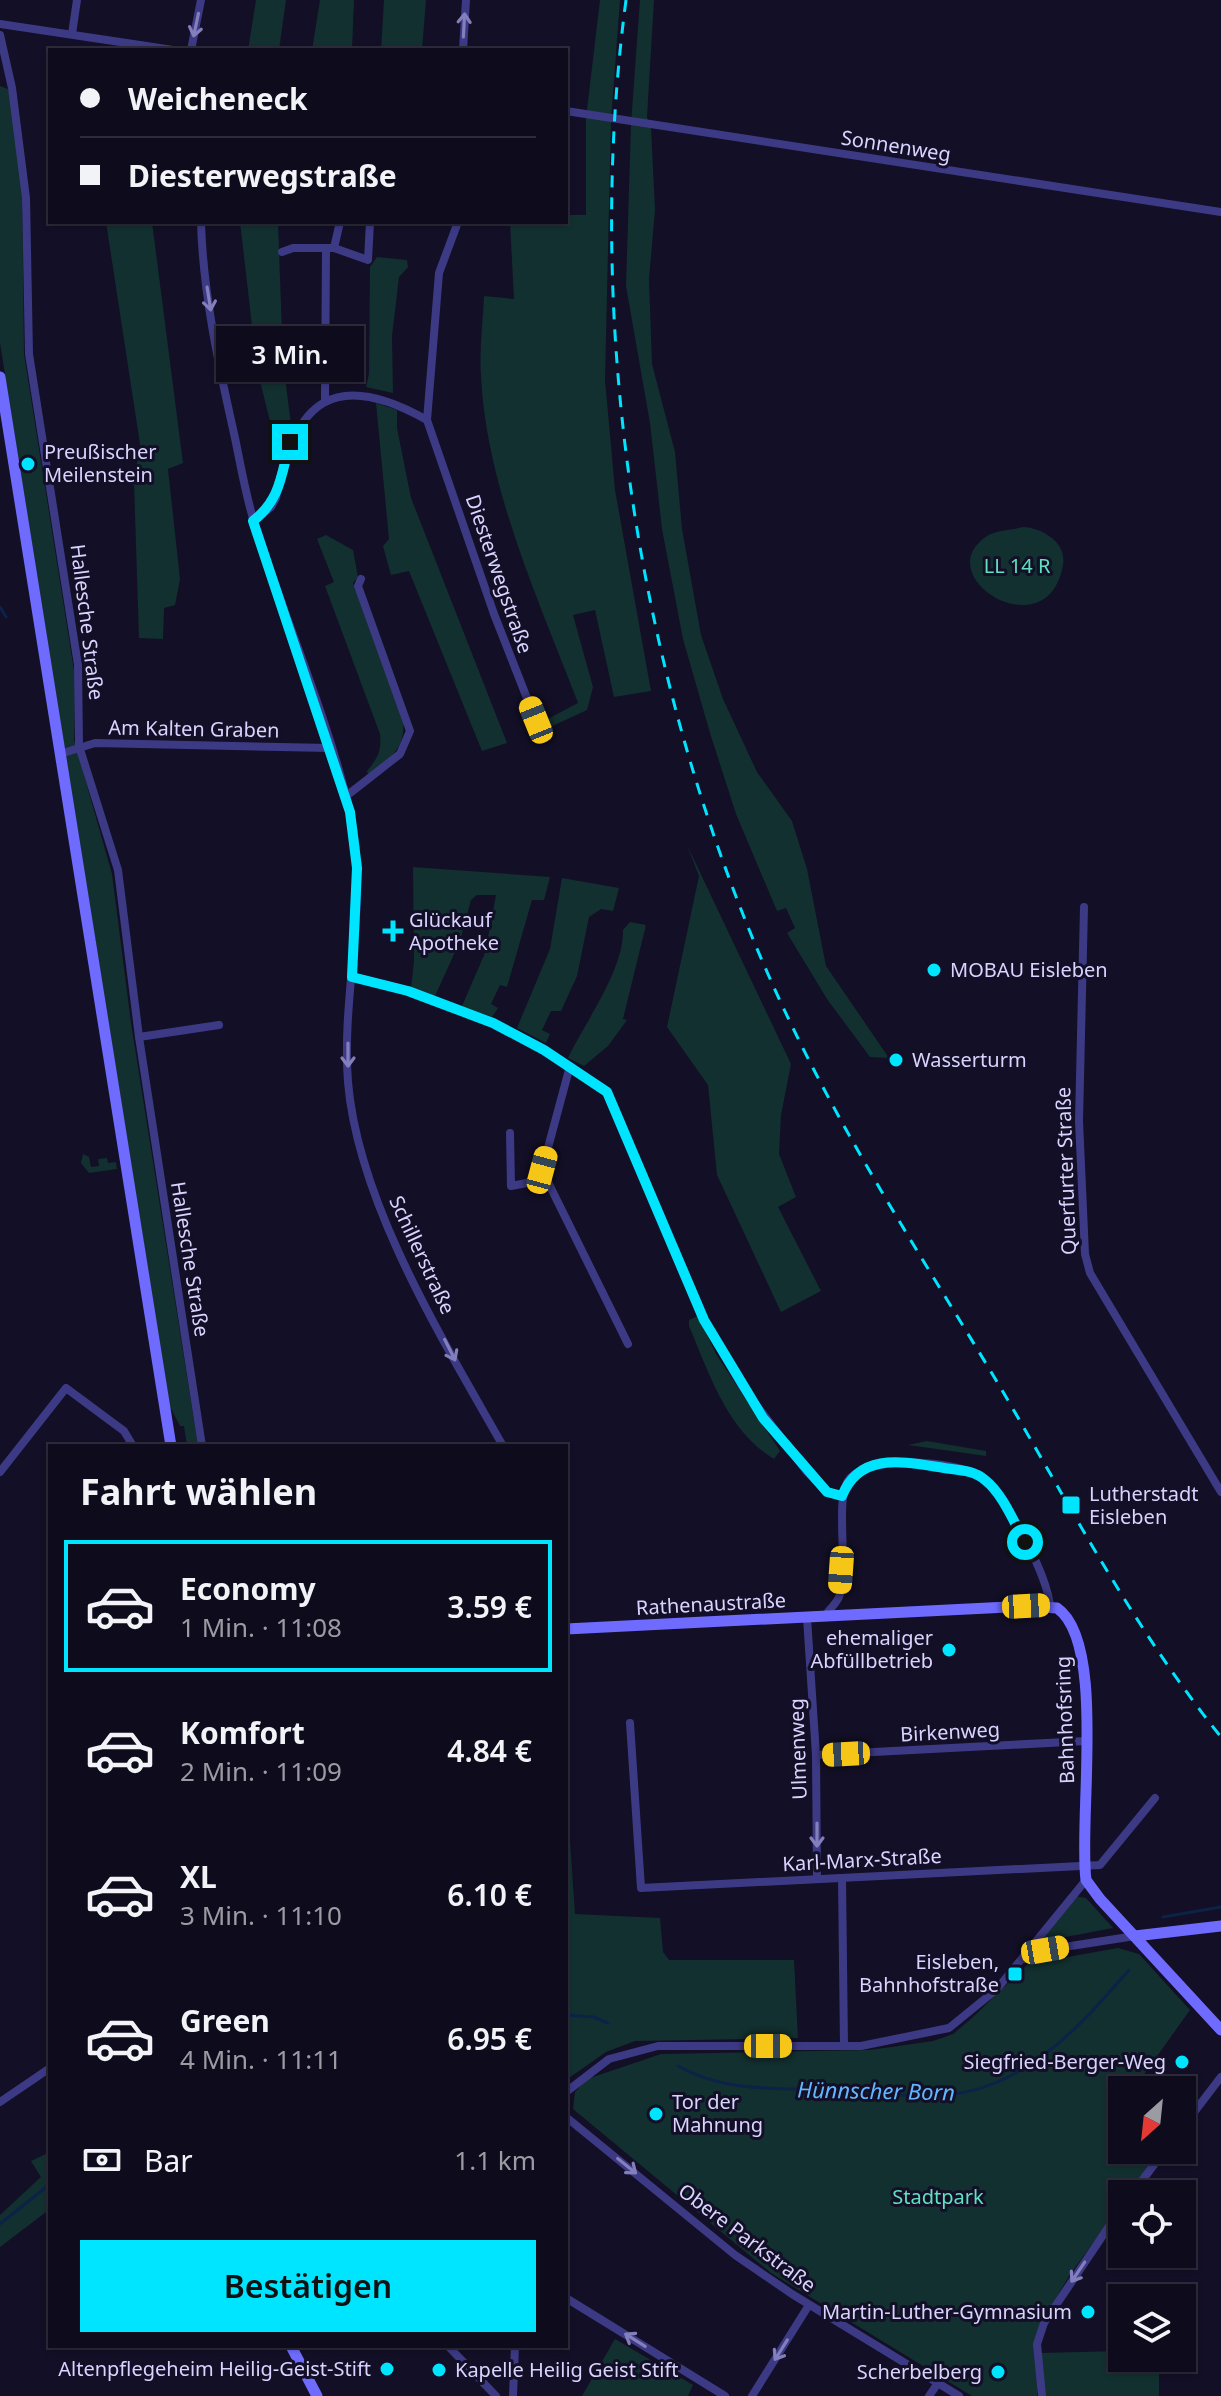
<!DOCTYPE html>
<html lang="de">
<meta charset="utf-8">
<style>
:root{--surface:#0e0b1c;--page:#171425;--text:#f1f3f6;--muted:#9b9ba3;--line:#2e2b3b;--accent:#00e5ff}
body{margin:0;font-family:"Noto Sans",sans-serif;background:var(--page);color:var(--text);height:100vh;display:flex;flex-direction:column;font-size:30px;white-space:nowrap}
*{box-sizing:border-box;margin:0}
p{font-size:26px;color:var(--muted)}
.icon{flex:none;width:44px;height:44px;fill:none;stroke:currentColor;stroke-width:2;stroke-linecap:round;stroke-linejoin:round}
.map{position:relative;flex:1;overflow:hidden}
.drawer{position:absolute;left:48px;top:1444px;width:520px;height:904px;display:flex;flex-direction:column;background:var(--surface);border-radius:0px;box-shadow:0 2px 6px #0004,0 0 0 2px var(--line)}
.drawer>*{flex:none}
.top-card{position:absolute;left:48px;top:48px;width:520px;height:176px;border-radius:0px;box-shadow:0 2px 6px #0004,0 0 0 2px var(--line);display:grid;align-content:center;height:176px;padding:0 32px;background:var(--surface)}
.needle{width:52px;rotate:207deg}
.fabs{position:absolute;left:1108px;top:2076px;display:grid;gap:16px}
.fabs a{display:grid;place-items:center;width:88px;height:88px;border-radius:0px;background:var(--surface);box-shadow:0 2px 6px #0004,0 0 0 2px var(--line);font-size:40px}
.end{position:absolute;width:36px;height:36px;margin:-18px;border:10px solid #00e5ff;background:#111;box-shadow:0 0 0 4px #111}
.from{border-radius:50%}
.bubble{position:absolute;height:56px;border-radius:0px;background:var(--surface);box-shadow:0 2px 6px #0004,0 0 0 2px var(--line);font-size:26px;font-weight:600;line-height:56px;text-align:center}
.car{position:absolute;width:24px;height:48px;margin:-24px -12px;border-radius:10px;box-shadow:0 0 6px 2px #0007;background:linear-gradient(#f5c518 24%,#345 0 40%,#f5c518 0 76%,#345 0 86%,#f5c518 0)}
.top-card b{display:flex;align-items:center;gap:28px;height:76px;font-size:30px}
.top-card b+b{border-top:2px solid var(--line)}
.top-card i{width:20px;height:20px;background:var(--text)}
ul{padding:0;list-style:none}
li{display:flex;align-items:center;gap:24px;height:132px;margin:0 16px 12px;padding:0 16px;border:4px solid transparent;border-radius:0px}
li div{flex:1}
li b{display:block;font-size:30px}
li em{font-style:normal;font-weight:600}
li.current{border-color:var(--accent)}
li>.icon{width:72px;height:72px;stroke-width:1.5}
h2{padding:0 32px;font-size:36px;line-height:96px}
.pay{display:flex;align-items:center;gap:20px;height:88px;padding:0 32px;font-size:30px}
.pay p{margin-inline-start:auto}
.cta{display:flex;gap:16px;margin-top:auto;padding:16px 32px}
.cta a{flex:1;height:92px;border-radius:0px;background:var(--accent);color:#111;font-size:32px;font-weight:600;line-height:92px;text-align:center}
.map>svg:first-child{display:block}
</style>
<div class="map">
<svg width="1221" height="2396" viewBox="0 0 1221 2396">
<rect width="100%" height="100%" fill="#130f26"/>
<!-- green -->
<g fill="#12302f">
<path d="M256,0H286L279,50H248Z"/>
<path d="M320,0H354L352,50H312Z"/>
<path d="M384,0H426L422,50H381Z"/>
<path d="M600,0H620L611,121L605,380L615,490L651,691L614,697L595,610L573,615L593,687L587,710L546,729L542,722L578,703C539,601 486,486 481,376C479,350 483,322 484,296L514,299L510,222H566V215H586V118Z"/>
<path d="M640,0H654L647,117L651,128L655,210L649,279L652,364L675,452L682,529L701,635L723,699L757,772L792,821L807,869L826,966L889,1058L870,1057L827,999L787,933L795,928L786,908L777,911L736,814L710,733L683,639L662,529L650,423L626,286L631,124Z"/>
<path d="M0,86L8,89L11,101L22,184L24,354L75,677L74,740L112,874L131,1023L198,1446H187L184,1426H180L170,1407L0,343Z"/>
<path d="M106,222H152L183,463L168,469L180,579L175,605L164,608L163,639L139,638L134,483L140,444Z"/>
<path d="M240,222H278L283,361L291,425L278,453L257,369Z"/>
<path d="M377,257L407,260L408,267L399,277L392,336L393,393L366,387L369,374L370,267Z"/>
<path d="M376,403L397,410V428L411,498L507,743L482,751L409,571L391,575L383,546L389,539Z"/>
<path d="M1023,527C1042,528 1067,542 1063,565C1048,652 926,576 987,536C996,530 1013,530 1023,527Z"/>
<path d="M326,535L353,550L358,577L353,583L403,722C406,749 388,760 368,775L367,771C377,759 382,751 380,734L325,586L334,582L317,539Z"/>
<path d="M687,845L791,1064L781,1115L779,1154L796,1197L778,1207L821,1291L781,1312L717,1175L708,1085L667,1027L699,876Z"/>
<path d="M413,867L550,877L544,900H532L507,987L500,985L491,1004L498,1008L492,1017L462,1006L485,953L496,895H477L471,900L460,941L435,996L411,988L414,961Z"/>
<path d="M562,878L619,888L613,911L601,909L589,917L577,976L561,1011H551L542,1030L550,1034L546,1043L517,1028L550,949Z"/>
<path d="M630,922L646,925L623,1019L627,1020L608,1046L584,1066L568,1058C585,1022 624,970 623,930Z"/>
<path d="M83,1154L89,1157L91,1167L99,1166L98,1159L107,1158L108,1163L116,1162L117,1169L89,1173L81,1163Z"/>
<path d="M698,1316L716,1354L780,1451L774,1459C727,1431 709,1373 689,1326V1320Z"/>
<path d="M927,1441L986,1451V1456L908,1445Z"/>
<path d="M566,1840H570L575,1914L660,1918L663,1952L669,1960H794L798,2038L635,2041L606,2052L566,2080Z"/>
<path d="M1074,1896L1086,1898L1113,1928L1039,1942Z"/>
<path d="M1118,1948L1139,1954L1190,2010L1133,2090H1122V2150H1161L1129,2194H1122V2203L1069,2276L1042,2322L1037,2396H972L771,2273L573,2109L575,2092L587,2079L661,2054L870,2050L933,2041L953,2034L972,2018L1028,1964Z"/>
<path d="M50,2152V2209L0,2247V2215L41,2177L31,2161Z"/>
<path d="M615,2339L693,2385L688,2396H582Z"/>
<path d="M1122,2351V2358H1159V2396H1042L1039,2353Z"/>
</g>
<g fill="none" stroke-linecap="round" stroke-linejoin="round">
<!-- stream -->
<g stroke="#0c2248" stroke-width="3">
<path d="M0,607L6,617"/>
<path d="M1163,1917L1221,1907"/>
<path d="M566,2015L593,2017L608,2023"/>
<path d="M678,2066C722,2091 771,2088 820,2090C857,2091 894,2096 930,2096C1019,2095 1075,2032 1129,1970"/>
<path d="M0,2224L50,2184"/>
</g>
<!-- street -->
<g stroke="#3d3a85" stroke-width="8">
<path d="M0,24L173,50"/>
<path d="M72,34L77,0"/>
<path d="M0,35L12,88L26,198L29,354L78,665L79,746L118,870L139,1037L202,1446"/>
<path d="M191,50L201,0"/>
<path d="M463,50L466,0"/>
<path d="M566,111L1221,212"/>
<path d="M201,222C203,294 219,367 235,438C241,467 246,497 255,525C285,620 327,715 350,812C370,901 341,992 348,1082C358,1203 443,1340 503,1446"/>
<path d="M458,222L439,273L427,420L494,614L543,739"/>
<path d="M334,248L368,260L370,222"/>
<path d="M282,252L293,248H326"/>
<path d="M325,401L326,248H334L340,222"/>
<path d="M253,521L271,507L276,498C294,400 335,368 427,420"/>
<path d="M60,754L95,743L330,748"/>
<path d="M345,797L400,754L410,731L358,586L361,579"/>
<path d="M1084,907L1079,1121L1085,1254L1090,1273L1221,1492"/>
<path d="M352,977L408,991L493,1023L544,1050L607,1092L704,1320L742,1386L807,1472L827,1492L842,1496"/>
<path d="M139,1037L219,1025"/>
<path d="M570,1066L542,1170L628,1344"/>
<path d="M510,1133L511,1186L548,1179"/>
<path d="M0,1472L66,1388L124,1431L133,1446"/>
<path d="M824,1617C828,1611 836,1604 839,1597C850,1570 833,1496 850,1478C873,1454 966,1460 988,1482C1010,1505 1047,1575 1050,1606"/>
<path d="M807,1618L816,1755L817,1879"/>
<path d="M630,1723L641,1888L1100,1865L1155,1798"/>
<path d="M816,1755L1086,1741"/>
<path d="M842,1878L844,2046"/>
<path d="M1024,1959L1045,1950L1135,1936"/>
<path d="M566,2092L609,2059L658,2046H861L949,2028L997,1989L1086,1880"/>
<path d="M0,2102L50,2068"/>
<path d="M566,2117L735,2255L792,2294L959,2396"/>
<path d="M1182,2128L1221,2077"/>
<path d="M1132,2194L1165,2150"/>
<path d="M566,2298L725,2396"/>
<path d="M448,2346L496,2396"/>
<path d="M513,2396L515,2346"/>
<path d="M752,2396L809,2305"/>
<path d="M929,2396L938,2383"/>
<path d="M1042,2396L1037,2344L1044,2323L1122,2207"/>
</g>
<!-- secondary -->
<g stroke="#6f6bff" stroke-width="11">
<path d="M0,377L171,1446"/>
<path d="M566,1629L1026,1606L1057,1608C1107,1642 1078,1820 1086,1880L1100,1899L1221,2030"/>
<path d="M1135,1936L1221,1926"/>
<path d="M291,2346L317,2396"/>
</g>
<!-- rail -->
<path stroke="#00e5ff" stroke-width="3" stroke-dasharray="12 10" stroke-linecap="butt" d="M626,0C581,338 643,717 791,1024C851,1149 928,1267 999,1385C1069,1504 1134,1629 1221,1737"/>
</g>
<!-- one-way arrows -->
<defs><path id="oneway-shaft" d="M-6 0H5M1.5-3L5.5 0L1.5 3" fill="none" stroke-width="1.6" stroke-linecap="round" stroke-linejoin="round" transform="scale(2)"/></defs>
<g stroke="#837fbc">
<use href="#oneway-shaft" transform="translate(196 25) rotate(102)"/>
<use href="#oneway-shaft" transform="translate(464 25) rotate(-87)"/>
<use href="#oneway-shaft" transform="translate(209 299) rotate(81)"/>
<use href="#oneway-shaft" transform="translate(348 1055) rotate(90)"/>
<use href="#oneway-shaft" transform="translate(450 1350) rotate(63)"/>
<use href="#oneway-shaft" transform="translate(817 1835) rotate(90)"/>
<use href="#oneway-shaft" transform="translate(627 2166) rotate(39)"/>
<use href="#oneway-shaft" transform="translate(1078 2272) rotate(124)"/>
<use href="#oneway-shaft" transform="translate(635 2340) rotate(-148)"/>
<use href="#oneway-shaft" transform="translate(781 2350) rotate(122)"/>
</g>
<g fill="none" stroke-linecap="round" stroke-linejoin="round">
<!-- route -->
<path stroke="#00e5ff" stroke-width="10" d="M290,442C281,475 281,499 253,521L350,812L357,868L352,977L408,991L493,1023L544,1050L607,1092L704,1320L763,1418L827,1492L842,1496C860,1451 904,1462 944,1468C958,1470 974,1470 985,1480C1003,1494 1014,1523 1025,1542"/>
</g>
<!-- markers -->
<g fill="#00e5ff" stroke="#130f26" stroke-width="3">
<circle cx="28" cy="464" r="8"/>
<path d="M389 919h8v8h8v8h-8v8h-8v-8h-8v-8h8z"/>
<circle cx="934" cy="970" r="8"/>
<circle cx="896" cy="1060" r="8"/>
<rect x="1061" y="1495" width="20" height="20" rx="4"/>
<circle cx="949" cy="1650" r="8"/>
<rect x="1007" y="1966" width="16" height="16" rx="4"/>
<circle cx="1182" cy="2062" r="8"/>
<circle cx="656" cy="2114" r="8"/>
<circle cx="1088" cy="2312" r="8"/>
<circle cx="387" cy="2369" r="8"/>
<circle cx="439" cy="2370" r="8"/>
<circle cx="998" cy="2372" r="8"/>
</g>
<g text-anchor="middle" stroke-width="6" stroke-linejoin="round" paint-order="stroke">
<!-- street labels -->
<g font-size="20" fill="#d9d4ff" stroke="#130f26">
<text transform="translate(896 146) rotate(9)" y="7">Sonnenweg</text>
<text transform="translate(499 574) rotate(71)" y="7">Diesterwegstraße</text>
<text transform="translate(87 622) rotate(83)" y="7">Hallesche Straße</text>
<text transform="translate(194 729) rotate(1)" y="7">Am Kalten Graben</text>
<text transform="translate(1066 1171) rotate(-92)" y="7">Querfurter Straße</text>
<text transform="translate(422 1255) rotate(65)" y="7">Schillerstraße</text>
<text transform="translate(190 1259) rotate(81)" y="7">Hallesche Straße</text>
<text transform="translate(711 1604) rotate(-3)" y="7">Rathenaustraße</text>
<text transform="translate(1065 1720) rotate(-92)" y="7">Bahnhofsring</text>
<text transform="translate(950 1732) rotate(-3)" y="7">Birkenweg</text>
<text transform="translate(798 1749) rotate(-92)" y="7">Ulmenweg</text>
<text transform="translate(862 1860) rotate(-3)" y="7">Karl-Marx-Straße</text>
<text transform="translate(747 2238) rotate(37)" y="7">Obere Parkstraße</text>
</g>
<!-- poi labels -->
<g font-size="20" fill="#d9d4ff" stroke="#130f26" text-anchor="start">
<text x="44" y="459">Preußischer<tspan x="44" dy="23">Meilenstein</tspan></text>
<text x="409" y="927">Glückauf<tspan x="409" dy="23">Apotheke</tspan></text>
<text x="950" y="977">MOBAU Eisleben</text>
<text x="912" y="1067">Wasserturm</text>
<text x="1089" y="1501">Lutherstadt<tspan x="1089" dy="23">Eisleben</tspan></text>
<text x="933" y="1645" text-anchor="end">ehemaliger<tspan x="933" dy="23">Abfüllbetrieb</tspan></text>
<text x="999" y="1969" text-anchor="end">Eisleben,<tspan x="999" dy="23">Bahnhofstraße</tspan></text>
<text x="1166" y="2069" text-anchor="end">Siegfried-Berger-Weg</text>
<text x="672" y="2109">Tor der<tspan x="672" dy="23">Mahnung</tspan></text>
<text x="1072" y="2319" text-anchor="end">Martin-Luther-Gymnasium</text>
<text x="371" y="2376" text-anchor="end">Altenpflegeheim Heilig-Geist-Stift</text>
<text x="455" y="2377">Kapelle Heilig Geist Stift</text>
<text x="982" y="2379" text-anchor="end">Scherbelberg</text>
</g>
<!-- park labels -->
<g font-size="20" fill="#5fe0c0" stroke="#130f26">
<text x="1017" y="573">LL 14 R</text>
<text x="938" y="2204">Stadtpark</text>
</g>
<!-- water labels -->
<g font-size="22" font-style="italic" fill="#62b6ff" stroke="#130f26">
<text transform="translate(876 2091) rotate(1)" y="8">Hünnscher Born</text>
</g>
</g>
</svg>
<div class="fabs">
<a><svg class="needle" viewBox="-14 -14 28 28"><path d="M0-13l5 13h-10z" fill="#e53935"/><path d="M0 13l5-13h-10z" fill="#9b9ba3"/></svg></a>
<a><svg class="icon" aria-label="locate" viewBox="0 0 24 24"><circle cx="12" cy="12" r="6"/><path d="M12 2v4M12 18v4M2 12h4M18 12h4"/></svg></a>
<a><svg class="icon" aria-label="layers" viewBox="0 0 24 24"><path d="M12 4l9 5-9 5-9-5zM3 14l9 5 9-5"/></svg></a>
</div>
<i class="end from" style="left:1025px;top:1542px"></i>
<i class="end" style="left:290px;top:442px"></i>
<div class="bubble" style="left:216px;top:326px;width:148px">3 Min.</div>
<i class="car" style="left:536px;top:720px;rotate:338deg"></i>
<i class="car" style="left:542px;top:1170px;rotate:15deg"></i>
<i class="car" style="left:841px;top:1570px;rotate:184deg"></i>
<i class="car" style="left:1026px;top:1606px;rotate:87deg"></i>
<i class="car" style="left:846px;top:1754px;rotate:267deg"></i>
<i class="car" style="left:1045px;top:1950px;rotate:80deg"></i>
<i class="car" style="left:768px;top:2046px;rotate:90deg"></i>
<div class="top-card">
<b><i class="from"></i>Weicheneck</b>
<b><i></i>Diesterwegstraße</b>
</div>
<section class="drawer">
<h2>Fahrt wählen</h2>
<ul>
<li class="current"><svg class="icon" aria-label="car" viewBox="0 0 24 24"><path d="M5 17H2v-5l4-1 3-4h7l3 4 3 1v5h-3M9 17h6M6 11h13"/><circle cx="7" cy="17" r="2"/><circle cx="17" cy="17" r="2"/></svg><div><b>Economy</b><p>1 Min. · 11:08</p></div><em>3.59 €</em></li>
<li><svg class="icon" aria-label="car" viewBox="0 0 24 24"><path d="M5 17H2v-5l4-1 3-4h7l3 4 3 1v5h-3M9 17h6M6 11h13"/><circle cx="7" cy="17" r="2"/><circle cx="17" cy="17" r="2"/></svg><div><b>Komfort</b><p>2 Min. · 11:09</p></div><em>4.84 €</em></li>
<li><svg class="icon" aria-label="car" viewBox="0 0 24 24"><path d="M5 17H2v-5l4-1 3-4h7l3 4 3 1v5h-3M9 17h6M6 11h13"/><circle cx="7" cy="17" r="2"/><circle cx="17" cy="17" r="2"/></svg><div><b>XL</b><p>3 Min. · 11:10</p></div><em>6.10 €</em></li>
<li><svg class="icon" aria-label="car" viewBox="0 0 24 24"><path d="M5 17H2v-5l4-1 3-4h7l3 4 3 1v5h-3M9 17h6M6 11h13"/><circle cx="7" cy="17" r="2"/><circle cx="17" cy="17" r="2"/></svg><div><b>Green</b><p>4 Min. · 11:11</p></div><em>6.95 €</em></li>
</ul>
<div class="pay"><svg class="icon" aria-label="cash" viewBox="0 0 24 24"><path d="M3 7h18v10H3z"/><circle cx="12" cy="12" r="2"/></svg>Bar<p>1.1 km</p></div>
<div class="cta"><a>Bestätigen</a></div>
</section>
</div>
